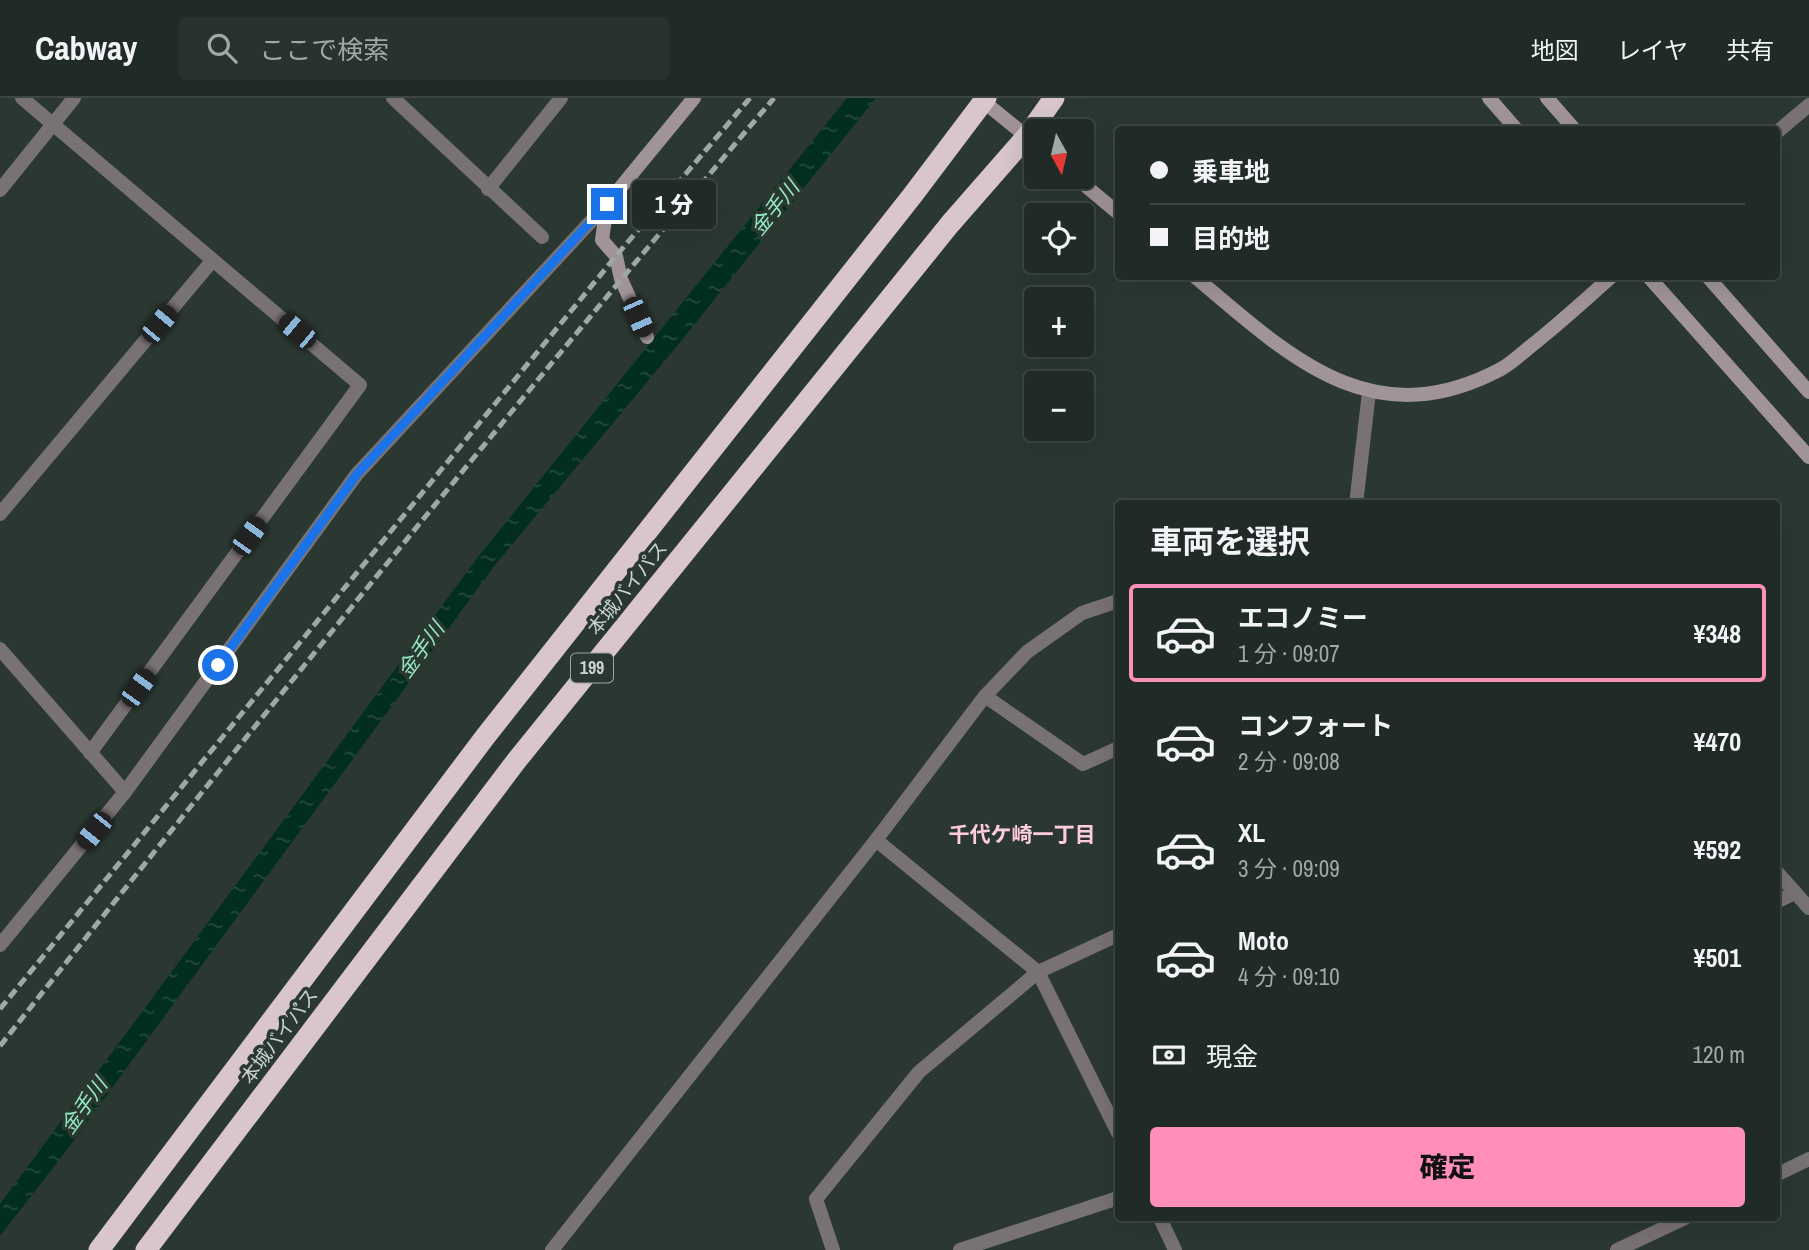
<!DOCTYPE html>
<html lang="ja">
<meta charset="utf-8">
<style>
:root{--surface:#202a26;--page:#28322e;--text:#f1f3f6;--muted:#a2a7a7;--line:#3d4643;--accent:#ff8eba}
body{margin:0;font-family:"Archivo Narrow","Noto Sans JP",sans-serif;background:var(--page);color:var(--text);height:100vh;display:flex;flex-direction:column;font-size:26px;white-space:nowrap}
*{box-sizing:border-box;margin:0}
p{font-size:23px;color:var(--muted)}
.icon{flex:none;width:38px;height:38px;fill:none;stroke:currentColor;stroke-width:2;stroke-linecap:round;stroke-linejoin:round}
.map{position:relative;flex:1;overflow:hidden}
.side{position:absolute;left:1115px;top:402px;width:665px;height:721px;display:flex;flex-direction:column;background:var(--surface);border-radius:7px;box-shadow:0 7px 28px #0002,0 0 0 2px var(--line)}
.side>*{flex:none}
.top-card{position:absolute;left:1115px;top:28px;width:665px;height:154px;border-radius:7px;box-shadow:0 7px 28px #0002,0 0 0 2px var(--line);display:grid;align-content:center;height:154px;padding:0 35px;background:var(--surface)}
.needle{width:46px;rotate:172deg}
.tools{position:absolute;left:1024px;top:21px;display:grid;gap:14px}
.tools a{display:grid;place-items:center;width:70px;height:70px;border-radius:7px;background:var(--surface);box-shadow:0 7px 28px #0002,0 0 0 2px var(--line);font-size:35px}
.end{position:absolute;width:32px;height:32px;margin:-16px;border:9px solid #1a73e8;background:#fff;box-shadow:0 0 0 4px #fff}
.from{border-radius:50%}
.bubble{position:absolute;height:49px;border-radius:7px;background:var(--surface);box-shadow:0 7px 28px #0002,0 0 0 2px var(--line);font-size:23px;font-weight:800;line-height:49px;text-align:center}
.car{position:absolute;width:21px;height:42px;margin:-21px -10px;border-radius:9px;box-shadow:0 0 5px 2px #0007;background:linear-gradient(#222 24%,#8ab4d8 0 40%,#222 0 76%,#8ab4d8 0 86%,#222 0)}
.top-card b{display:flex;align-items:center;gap:24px;height:66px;font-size:26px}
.top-card b+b{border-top:2px solid var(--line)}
.top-card i{width:18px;height:18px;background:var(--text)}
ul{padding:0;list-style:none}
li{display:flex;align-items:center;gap:21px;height:98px;margin:0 14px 10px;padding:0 21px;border:4px solid transparent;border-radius:7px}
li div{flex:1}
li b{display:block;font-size:26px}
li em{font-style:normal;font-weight:800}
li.active{border-color:var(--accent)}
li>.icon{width:63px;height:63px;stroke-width:1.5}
h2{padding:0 35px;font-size:32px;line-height:84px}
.pay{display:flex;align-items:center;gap:18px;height:77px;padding:0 35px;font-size:26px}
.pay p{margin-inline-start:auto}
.action{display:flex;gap:14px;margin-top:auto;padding:14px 35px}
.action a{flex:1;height:80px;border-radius:7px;background:var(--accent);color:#111;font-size:28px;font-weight:800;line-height:80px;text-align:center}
header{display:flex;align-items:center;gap:42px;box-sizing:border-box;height:98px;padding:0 35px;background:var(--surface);border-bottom:2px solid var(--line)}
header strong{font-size:33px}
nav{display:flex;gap:38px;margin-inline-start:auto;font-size:24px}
.search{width:490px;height:63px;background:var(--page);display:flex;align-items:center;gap:18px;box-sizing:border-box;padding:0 24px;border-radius:7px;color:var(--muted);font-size:26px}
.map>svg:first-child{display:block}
</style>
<header>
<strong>Cabway</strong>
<div class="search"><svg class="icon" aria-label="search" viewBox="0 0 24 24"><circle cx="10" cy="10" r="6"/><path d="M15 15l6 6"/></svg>ここで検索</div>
<nav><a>地図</a><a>レイヤ</a><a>共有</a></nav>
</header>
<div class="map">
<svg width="1809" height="1152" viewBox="0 0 1809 1152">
<defs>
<pattern id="water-ripples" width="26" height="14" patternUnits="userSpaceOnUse" patternTransform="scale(1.75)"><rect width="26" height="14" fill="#022e1f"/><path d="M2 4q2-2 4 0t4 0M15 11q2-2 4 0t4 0" fill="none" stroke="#264b3e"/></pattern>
</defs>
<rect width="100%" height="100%" fill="#2b3832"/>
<!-- water -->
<path fill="url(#water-ripples)" d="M847,0H876L677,248L495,467L60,1061L0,1138V1106L478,459Z"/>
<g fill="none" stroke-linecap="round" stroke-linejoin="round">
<!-- street -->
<g stroke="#797274" stroke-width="14">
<path d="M22,0L360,287L90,655"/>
<path d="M393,0L542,139"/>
<path d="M1776,35L1809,7"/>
<path d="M488,91L561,0"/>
<path d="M0,92L74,0"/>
<path d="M1356,406L1369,294"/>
<path d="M0,416L212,163"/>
<path d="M0,551L125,694"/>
<path d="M985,598L1083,666L1118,650"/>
<path d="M876,742L1038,874L1118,1035"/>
<path d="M1776,773L1809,810"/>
<path d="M1776,804L1795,795"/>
<path d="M0,847L125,694L357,376L607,106"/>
<path d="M1776,1077L1809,1061"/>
<path d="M1160,1120L1175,1152"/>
<path d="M552,1152L876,742L985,598L1027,554L1082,515L1118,503"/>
<path d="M833,1152L816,1101L919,974L1038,874L1118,837"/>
<path d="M960,1152L1118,1100"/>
<path d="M1617,1152L1685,1120"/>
</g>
<!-- secondary -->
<g stroke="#a09498" stroke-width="14">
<path d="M1489,0L1517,32"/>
<path d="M1547,0L1575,32"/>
<path d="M983,3L1036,46"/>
<path d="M1075,79L1118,115"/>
<path d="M1194,178C1289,258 1371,340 1501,271C1512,265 1521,256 1531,248C1559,226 1585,202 1612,178"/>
<path d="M1648,178L1809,359"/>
<path d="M1707,178L1809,294"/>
<path d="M647,239L621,181L616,158L602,142L607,106L694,0"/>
</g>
<!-- highway -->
<g stroke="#d8c6cc" stroke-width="21">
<path d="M99,1152L485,639L912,98L986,0"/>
<path d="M146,1152L517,662L950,126L1027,38L1054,0"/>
</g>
<!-- rail -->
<g stroke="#9fa9a4" stroke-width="5" stroke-dasharray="10 5" stroke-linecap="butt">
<path d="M0,911L616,158L750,0"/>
<path d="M0,948C253,628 510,311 774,0"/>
</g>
</g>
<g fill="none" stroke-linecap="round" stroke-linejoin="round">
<!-- route -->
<path stroke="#1a73e8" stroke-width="9" d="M218,567L357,376L607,106"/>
</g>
<g text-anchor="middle" stroke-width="7" stroke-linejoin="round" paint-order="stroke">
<!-- shield labels -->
<rect fill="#2b3832" stroke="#9ba5a1" stroke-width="2" x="571" y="555.5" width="42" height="29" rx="5"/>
<g font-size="18" font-weight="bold" fill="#cbd4d0">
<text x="592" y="576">199</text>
</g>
<!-- street labels -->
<g font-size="19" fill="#cbd4d0" stroke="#2b3832">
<text transform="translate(627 490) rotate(-51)" y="7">本城バイパス</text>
<text transform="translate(279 938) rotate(-53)" y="7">本城バイパス</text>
</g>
<!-- water labels -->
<g font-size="21" font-style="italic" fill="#95eac5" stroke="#2b3832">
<text transform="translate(775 110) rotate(-51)" y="7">金手川</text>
<text transform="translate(421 552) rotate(-54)" y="7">金手川</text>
<text transform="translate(84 1008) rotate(-54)" y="7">金手川</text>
</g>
<!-- neighbourhood labels -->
<g font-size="21" font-weight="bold" fill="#feccdd" stroke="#2b3832">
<text x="1022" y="744">千代ケ崎一丁目</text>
</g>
</g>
</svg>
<div class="tools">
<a><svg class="needle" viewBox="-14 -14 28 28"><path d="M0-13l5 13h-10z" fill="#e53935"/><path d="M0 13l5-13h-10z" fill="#a2a7a7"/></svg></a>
<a><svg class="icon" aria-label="locate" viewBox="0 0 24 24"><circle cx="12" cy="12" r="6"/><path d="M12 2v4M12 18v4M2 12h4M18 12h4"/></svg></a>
<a>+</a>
<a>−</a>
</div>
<i class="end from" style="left:218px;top:567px"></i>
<i class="end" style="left:607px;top:106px"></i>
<div class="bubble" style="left:632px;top:82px;width:84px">1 分</div>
<i class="car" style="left:638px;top:219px;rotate:156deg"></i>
<i class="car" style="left:159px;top:226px;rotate:40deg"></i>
<i class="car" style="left:297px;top:233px;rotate:310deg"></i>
<i class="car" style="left:249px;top:438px;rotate:36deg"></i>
<i class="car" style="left:138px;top:590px;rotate:36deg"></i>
<i class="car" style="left:94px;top:733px;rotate:219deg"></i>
<div class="top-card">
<b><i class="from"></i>乗車地</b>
<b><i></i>目的地</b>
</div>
<section class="side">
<h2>車両を選択</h2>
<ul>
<li class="active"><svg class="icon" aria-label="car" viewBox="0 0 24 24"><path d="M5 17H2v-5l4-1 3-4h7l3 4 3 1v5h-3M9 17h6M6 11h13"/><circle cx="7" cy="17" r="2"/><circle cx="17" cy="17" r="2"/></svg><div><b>エコノミー</b><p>1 分 · 09:07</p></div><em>¥348</em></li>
<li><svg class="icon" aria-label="car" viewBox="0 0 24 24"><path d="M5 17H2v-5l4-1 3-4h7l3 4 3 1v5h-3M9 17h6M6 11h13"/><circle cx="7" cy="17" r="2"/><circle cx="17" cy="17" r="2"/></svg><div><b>コンフォート</b><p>2 分 · 09:08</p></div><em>¥470</em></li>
<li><svg class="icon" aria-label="car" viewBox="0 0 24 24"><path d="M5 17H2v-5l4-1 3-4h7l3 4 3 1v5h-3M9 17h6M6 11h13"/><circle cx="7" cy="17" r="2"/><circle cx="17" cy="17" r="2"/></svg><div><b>XL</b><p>3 分 · 09:09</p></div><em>¥592</em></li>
<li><svg class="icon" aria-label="car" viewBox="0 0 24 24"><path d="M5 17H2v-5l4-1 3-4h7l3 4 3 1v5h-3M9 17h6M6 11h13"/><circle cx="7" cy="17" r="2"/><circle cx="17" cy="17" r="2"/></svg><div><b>Moto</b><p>4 分 · 09:10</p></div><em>¥501</em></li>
</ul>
<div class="pay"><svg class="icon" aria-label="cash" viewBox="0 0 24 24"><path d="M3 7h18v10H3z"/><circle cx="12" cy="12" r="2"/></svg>現金<p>120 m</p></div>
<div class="action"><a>確定</a></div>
</section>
</div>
